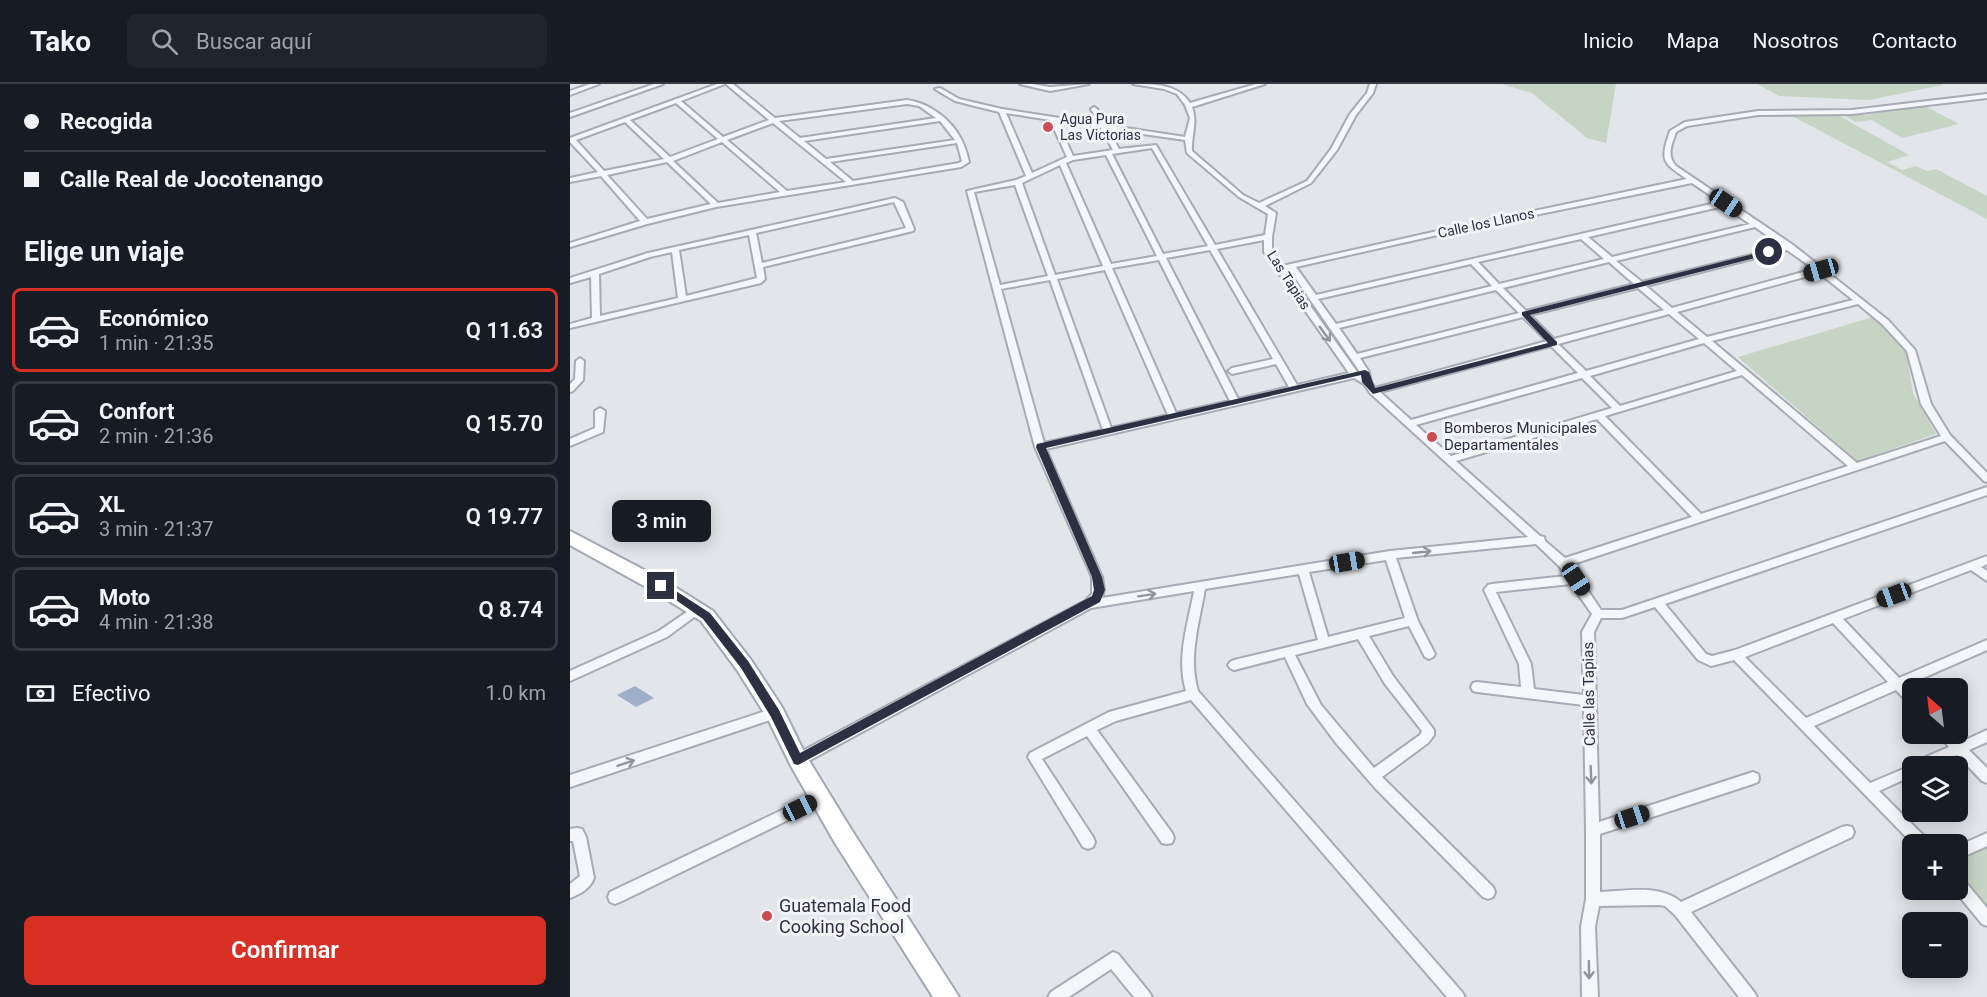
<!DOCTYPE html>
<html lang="es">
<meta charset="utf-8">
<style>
:root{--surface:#171b24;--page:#20242c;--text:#f1f3f6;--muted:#9ea1a6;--line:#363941;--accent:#d93025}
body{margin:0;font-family:Roboto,sans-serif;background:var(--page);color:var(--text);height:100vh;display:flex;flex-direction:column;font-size:22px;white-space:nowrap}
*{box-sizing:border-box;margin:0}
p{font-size:20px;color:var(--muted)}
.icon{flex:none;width:33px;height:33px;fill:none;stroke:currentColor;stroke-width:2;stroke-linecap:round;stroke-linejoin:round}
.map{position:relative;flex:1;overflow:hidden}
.drawer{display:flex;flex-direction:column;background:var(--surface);width:570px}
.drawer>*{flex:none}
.guide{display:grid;align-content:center;height:132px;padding:0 24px;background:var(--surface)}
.needle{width:39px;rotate:332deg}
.controls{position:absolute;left:1332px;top:594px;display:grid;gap:12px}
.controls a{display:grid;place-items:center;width:66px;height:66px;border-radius:9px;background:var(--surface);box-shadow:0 3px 15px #0003;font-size:30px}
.end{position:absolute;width:27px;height:27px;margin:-14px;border:8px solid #2b3142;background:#fff;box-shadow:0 0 0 3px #fff}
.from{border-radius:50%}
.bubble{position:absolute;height:42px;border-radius:9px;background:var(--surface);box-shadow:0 3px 15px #0003;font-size:20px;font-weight:600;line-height:42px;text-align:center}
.car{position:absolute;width:18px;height:36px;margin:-18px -9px;border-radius:8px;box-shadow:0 0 4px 2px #0007;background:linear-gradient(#222 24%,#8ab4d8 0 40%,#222 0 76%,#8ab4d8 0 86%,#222 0)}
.guide b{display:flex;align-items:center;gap:21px;height:57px;font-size:22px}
.guide b+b{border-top:2px solid var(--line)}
.guide i{width:15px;height:15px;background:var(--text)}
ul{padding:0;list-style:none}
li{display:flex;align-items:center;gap:18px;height:84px;margin:0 12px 9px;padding:0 12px;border:3px solid var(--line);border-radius:9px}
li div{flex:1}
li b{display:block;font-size:22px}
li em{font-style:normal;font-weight:600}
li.on{border-color:var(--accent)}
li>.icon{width:54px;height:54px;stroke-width:1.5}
h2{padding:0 24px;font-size:27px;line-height:72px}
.pay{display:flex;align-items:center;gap:15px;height:66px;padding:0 24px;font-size:22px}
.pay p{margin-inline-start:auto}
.button{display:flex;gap:12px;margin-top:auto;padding:12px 24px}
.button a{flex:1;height:69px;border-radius:9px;background:var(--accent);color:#fff;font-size:24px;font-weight:600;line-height:69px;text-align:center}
header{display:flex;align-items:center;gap:36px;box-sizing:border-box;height:84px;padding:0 30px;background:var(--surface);border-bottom:2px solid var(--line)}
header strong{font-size:28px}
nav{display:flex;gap:33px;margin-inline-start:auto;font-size:21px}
.search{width:420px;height:54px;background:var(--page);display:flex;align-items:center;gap:15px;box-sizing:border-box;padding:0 21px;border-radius:9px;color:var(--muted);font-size:22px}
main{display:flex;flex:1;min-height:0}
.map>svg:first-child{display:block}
</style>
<header>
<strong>Tako</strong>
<div class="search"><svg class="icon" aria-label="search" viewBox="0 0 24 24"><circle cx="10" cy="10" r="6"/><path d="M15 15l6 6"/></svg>Buscar aquí</div>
<nav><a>Inicio</a><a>Mapa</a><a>Nosotros</a><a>Contacto</a></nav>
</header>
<main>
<section class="drawer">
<div class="guide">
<b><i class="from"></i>Recogida</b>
<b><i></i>Calle Real de Jocotenango</b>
</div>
<h2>Elige un viaje</h2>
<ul>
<li class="on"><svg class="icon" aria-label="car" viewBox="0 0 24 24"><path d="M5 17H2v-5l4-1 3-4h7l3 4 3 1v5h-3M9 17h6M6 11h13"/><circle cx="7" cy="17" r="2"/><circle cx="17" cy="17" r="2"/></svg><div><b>Económico</b><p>1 min · 21:35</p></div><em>Q 11.63</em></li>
<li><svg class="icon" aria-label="car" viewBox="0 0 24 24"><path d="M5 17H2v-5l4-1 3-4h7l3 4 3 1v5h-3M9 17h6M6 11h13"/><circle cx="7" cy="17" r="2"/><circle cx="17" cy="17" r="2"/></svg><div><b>Confort</b><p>2 min · 21:36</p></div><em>Q 15.70</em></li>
<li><svg class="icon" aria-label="car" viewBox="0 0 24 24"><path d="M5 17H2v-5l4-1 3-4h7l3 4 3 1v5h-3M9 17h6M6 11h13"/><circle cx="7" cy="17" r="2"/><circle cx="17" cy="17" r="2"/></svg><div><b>XL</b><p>3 min · 21:37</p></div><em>Q 19.77</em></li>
<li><svg class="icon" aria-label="car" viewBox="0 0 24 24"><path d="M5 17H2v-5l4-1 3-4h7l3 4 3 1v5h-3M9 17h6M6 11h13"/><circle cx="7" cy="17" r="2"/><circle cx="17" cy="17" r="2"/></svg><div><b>Moto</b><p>4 min · 21:38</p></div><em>Q 8.74</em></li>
</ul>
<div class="pay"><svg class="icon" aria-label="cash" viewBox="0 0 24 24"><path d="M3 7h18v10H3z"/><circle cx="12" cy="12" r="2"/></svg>Efectivo<p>1.0 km</p></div>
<div class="button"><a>Confirmar</a></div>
</section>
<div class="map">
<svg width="1417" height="913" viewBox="0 0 1417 913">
<rect width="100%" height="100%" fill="#e2e5ea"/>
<!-- green -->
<g fill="#c6d4c4">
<path d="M932,0H1046L1036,59L1017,54L962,9Z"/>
<path d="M1187,0H1372L1373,1L1299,16L1209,12Z"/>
<path d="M1355,22L1389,40L1332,54L1302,36L1285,38L1274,31H1295Z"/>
<path d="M1268,31L1339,71L1317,78L1332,86L1346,82L1357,87L1366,85L1417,112V135L1222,32Z"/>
<path d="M1303,233L1335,263L1343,309L1366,350L1287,377L1168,273Z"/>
<path d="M1417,759V826L1388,790V775Z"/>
</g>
<!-- water -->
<path fill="#9fafc9" d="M65,602L84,614L66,623L47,611Z"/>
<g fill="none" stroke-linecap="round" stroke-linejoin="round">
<!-- minor casing -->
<g stroke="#a7abb4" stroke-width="4">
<g id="minor">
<path d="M20,0H29L0,11V7Z"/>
<path d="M84,0H93L0,33V29Z"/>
<path d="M147,0H155L111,17L153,53L199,36L156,0H163L205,34L337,16C359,19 381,35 391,55C395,62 397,70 399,78L391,83L146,123L77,140L0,163V159L70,137L31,92L0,98V94L28,88L0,58V54ZM106,19L148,55L100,73L60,36ZM337,20L349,22L366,34L230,54L209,37ZM370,37L385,56L256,75L234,57ZM55,38L94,75L34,87L6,56ZM203,39L276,98L217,107L157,56ZM152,58L210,108L148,119L103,77ZM387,59L392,77L389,79L283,97L260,78ZM97,78L141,120L77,135L37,91Z"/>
<path d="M450,0H462L480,3L519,0L480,7Z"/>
<path d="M563,0C585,0 608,0 620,19L686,0H695L622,23C628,39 621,51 622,67L673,111L689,119L737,97L761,65L780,30L797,9L800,0H806L803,9L786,31L767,66L741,99L695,122L706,129L702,153V168L712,182L872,146L1117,95C1092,78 1090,77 1100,47L1115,38L1188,27L1282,26L1417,10V14L1282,30L1188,31L1117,42L1106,48C1102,60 1096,71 1106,82L1223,161L1318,236L1345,266L1361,320L1380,351L1417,389V398L1414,397L1375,357L1000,481L1007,491L1010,492L1011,496L1031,526H1052L1417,403V411L1095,520L1136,570L1142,572L1165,566L1417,472V480L1411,483L1417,487V497L1401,486L1273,535L1329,594L1417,556V566L1337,601L1342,607V620L1338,619L1326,606L1244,642L1300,699L1343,681L1344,678L1379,663L1371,654L1369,650H1383L1391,658L1417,646V658L1399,666L1417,684V699L1412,697L1387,671L1362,682H1342V692L1309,707L1357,755L1359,760H1343L1164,576L1141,582L1128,576L1085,523L1052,534H1031L1024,548L1029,738L1183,688L1188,690L1189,694L1188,698L1183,700L1030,750V808C1056,807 1090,800 1111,818L1272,743L1277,742L1282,743L1284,748L1282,753L1121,828L1184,908L1187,913H1169L1105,831L1095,822L1089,821L1029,822L1025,843L1028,913H1012L1011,843L1016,815V746L1014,621L907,608L903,607L901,603L903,599L907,598L951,603L949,580L914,506L918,501L922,500L996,492L989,482L966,460L826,474L848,537L865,570L863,573L859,575L855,573L839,542L799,552L823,592L864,646V651L858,659L812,693L923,803L925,808L923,813L918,815L913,813L806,705L766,659L737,620L715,573L664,586L660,584L658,581L660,578L664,576L748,556L729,490L635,505C629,539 618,574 628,607L892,908L895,913H877L621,616L546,637L527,646L602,749L604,754L602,759L597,760L592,759L517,652L472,675L523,753L525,758L523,763L518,765L513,763L458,673L460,669L539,628L616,607C606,574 618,540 624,507L521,524L233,680L228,682L223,680L222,676L223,672L515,517L522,510V493L465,363L397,107L446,96L456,92L429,28L385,17L365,5L370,4L389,15L432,25L529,40L521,25L524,23L527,25L536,41L615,53L620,34L615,21L607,10L594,5ZM436,29L480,36L497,73L462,89ZM487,37L531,44L543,66L503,72ZM538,45L615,56L617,69L669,113L698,130L695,151L645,161L586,61L549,65ZM582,64L638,162L593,170L542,70ZM536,71L587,172L541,180L496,79L503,76ZM490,81L533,182L485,191L452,99ZM1122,99L1150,118L746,211L726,183L872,150ZM445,101L478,192L430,201L404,108ZM1154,122L1180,140L1042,173L1018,153ZM1185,143L1213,163L1072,198L1046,177ZM1011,155L1034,175L929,200L908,178ZM694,156V168L779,289L727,301L647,165ZM640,166L703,275L662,284L658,287L662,290L706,280L719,303L668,315L596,174ZM1217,166L1244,185L1102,224L1076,202ZM589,176L660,317L606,329L542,184ZM1039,178L1064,200L956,227L933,204ZM901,180L922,202L766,240L748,215ZM719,185L790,288H787L715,186ZM535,186L598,331L541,344L487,195ZM1249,189L1283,216L1137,253L1107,228ZM480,196L533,346L474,359L431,205ZM1068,204L1094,226L984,255L960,231ZM926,206L949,229L787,270L769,244ZM1288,220L1312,240L1337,267L1351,320L1371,352L1287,379L1142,257ZM1099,230L1129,255L1016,287L988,260ZM953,233L977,257L805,304L801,298L799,288L790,274ZM1134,259L1167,287L1050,322L1020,292ZM981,262L1008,289L841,336L810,308ZM1172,291L1278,382L1131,430L1035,332ZM784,294L794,300L800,309L958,453L820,467L532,514L534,505L532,493L476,365ZM1012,294L1042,324L881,372L846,341ZM1027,335L1122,433L995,474L975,457L974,453L970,452L886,377ZM816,476L835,534L758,553L739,488ZM1001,500L1022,530L1012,548L1014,611L964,605L961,580L926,508ZM1263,539L1318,598L1236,634L1175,573ZM788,555L815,600L852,647L850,651L804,684L751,621L725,571Z"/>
<path d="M325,114L333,118L344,145L343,147L193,183L195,195L191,199L0,244V240L22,234L21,193L0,199V194L78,169ZM324,118L336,144L192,179L186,149ZM179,151L187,194L116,212L109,166ZM102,168L108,214L30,232L29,190L80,173Z"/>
<path d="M10,274L14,277L13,296L3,307L0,308V300L5,295L6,277Z"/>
<path d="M30,324L35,327L33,348L0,362V355L25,344V327Z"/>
<path d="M127,521L131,522L133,525L131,528L97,553L0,597V587L89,547Z"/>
<path d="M205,624L209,625L211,629L209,633L0,703V691Z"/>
<path d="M250,708L255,710L257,714L255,718L50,818L45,820L40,818L38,813L40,808Z"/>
<path d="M7,744L12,745L16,753L24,794C20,805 10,810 0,814V800L10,792L3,757H0V745Z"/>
<path d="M1417,749V762L1388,775V762Z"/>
<path d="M1388,793L1393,795L1417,824V842L1412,840L1384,806H1388Z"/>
<path d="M543,868L548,870L579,908L582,913H564L541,885L499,913H478L481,908Z"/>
</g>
</g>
<!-- primary casing -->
<g stroke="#a2a8b6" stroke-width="4">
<path id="primary" d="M0,447L97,498L143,527L181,576L212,623L235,670L281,745L389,913H363L265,759L221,682L198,635L167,586L131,537L85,508L0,461Z"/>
</g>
<!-- minor -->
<use href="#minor" fill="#f5f6f9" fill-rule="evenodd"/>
<!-- primary -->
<use href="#primary" fill="#fff" fill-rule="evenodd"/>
</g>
<!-- one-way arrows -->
<defs><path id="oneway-shaft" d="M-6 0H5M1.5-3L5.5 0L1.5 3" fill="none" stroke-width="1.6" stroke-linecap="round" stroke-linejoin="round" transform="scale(1.5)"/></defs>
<g stroke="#90949e">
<use href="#oneway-shaft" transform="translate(755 250) rotate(54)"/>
<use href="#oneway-shaft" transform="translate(852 468) rotate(-6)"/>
<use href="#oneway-shaft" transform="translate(577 511) rotate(-9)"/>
<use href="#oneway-shaft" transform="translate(56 679) rotate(-18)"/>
<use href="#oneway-shaft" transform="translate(1021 691) rotate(88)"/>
<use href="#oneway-shaft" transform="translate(1019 886) rotate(89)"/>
</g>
<!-- route -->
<path fill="#2b3142" d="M1199,166L1201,170L960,231L987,258V261L803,310L792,298L791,291L476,364L532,493L535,506L530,518L228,681L224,680L201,633L171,584L133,535L86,502L91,499L95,500L140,529L178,577L209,626L230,669L522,512L524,506L522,493L466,363L467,360L795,286L799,288L805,304L978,259L952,231V228Z"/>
<!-- markers -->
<g fill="#cb4c51" stroke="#f2f4f8" stroke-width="2">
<circle cx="478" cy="43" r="6"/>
<circle cx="862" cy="353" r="6"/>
<circle cx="197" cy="832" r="6"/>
</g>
<g text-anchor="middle" stroke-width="6" stroke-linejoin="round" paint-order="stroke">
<!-- far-poi labels -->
<g font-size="14" fill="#2b3142" stroke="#f2f4f8" text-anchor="start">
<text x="490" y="40">Agua Pura<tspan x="490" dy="16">Las Victorias</tspan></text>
</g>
<!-- far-street labels -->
<g font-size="14" fill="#2b3142" stroke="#f2f4f8">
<text transform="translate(916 139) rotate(-12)" y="5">Calle los Llanos</text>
<text transform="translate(719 196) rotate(57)" y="5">Las Tapias</text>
</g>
<!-- poi labels -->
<g font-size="15" fill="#2b3142" stroke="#f2f4f8" text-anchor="start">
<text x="874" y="349">Bomberos Municipales<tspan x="874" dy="17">Departamentales</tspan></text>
</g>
<!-- street labels -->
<g font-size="15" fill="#2b3142" stroke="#f2f4f8">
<text transform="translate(1019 610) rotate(-91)" y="5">Calle las Tapias</text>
</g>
<!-- near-poi labels -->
<g font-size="18" fill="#2b3142" stroke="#f2f4f8" text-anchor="start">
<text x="209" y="828">Guatemala Food<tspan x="209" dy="21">Cooking School</tspan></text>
</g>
</g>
</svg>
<div class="controls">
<a><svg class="needle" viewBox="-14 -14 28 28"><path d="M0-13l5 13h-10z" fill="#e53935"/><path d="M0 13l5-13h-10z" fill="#9ea1a6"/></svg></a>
<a><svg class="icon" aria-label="layers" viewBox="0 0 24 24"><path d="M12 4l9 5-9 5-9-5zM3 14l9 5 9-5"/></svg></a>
<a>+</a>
<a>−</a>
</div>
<i class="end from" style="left:1199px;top:168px"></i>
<i class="end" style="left:91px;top:502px"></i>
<div class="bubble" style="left:42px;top:416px;width:99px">3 min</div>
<i class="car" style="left:1156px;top:119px;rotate:124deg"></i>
<i class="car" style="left:1251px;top:186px;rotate:254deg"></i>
<i class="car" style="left:777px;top:478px;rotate:81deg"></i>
<i class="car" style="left:1006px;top:495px;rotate:146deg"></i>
<i class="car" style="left:1324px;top:511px;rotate:250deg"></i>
<i class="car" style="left:230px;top:724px;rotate:64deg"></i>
<i class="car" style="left:1062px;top:733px;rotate:72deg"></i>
</div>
</main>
